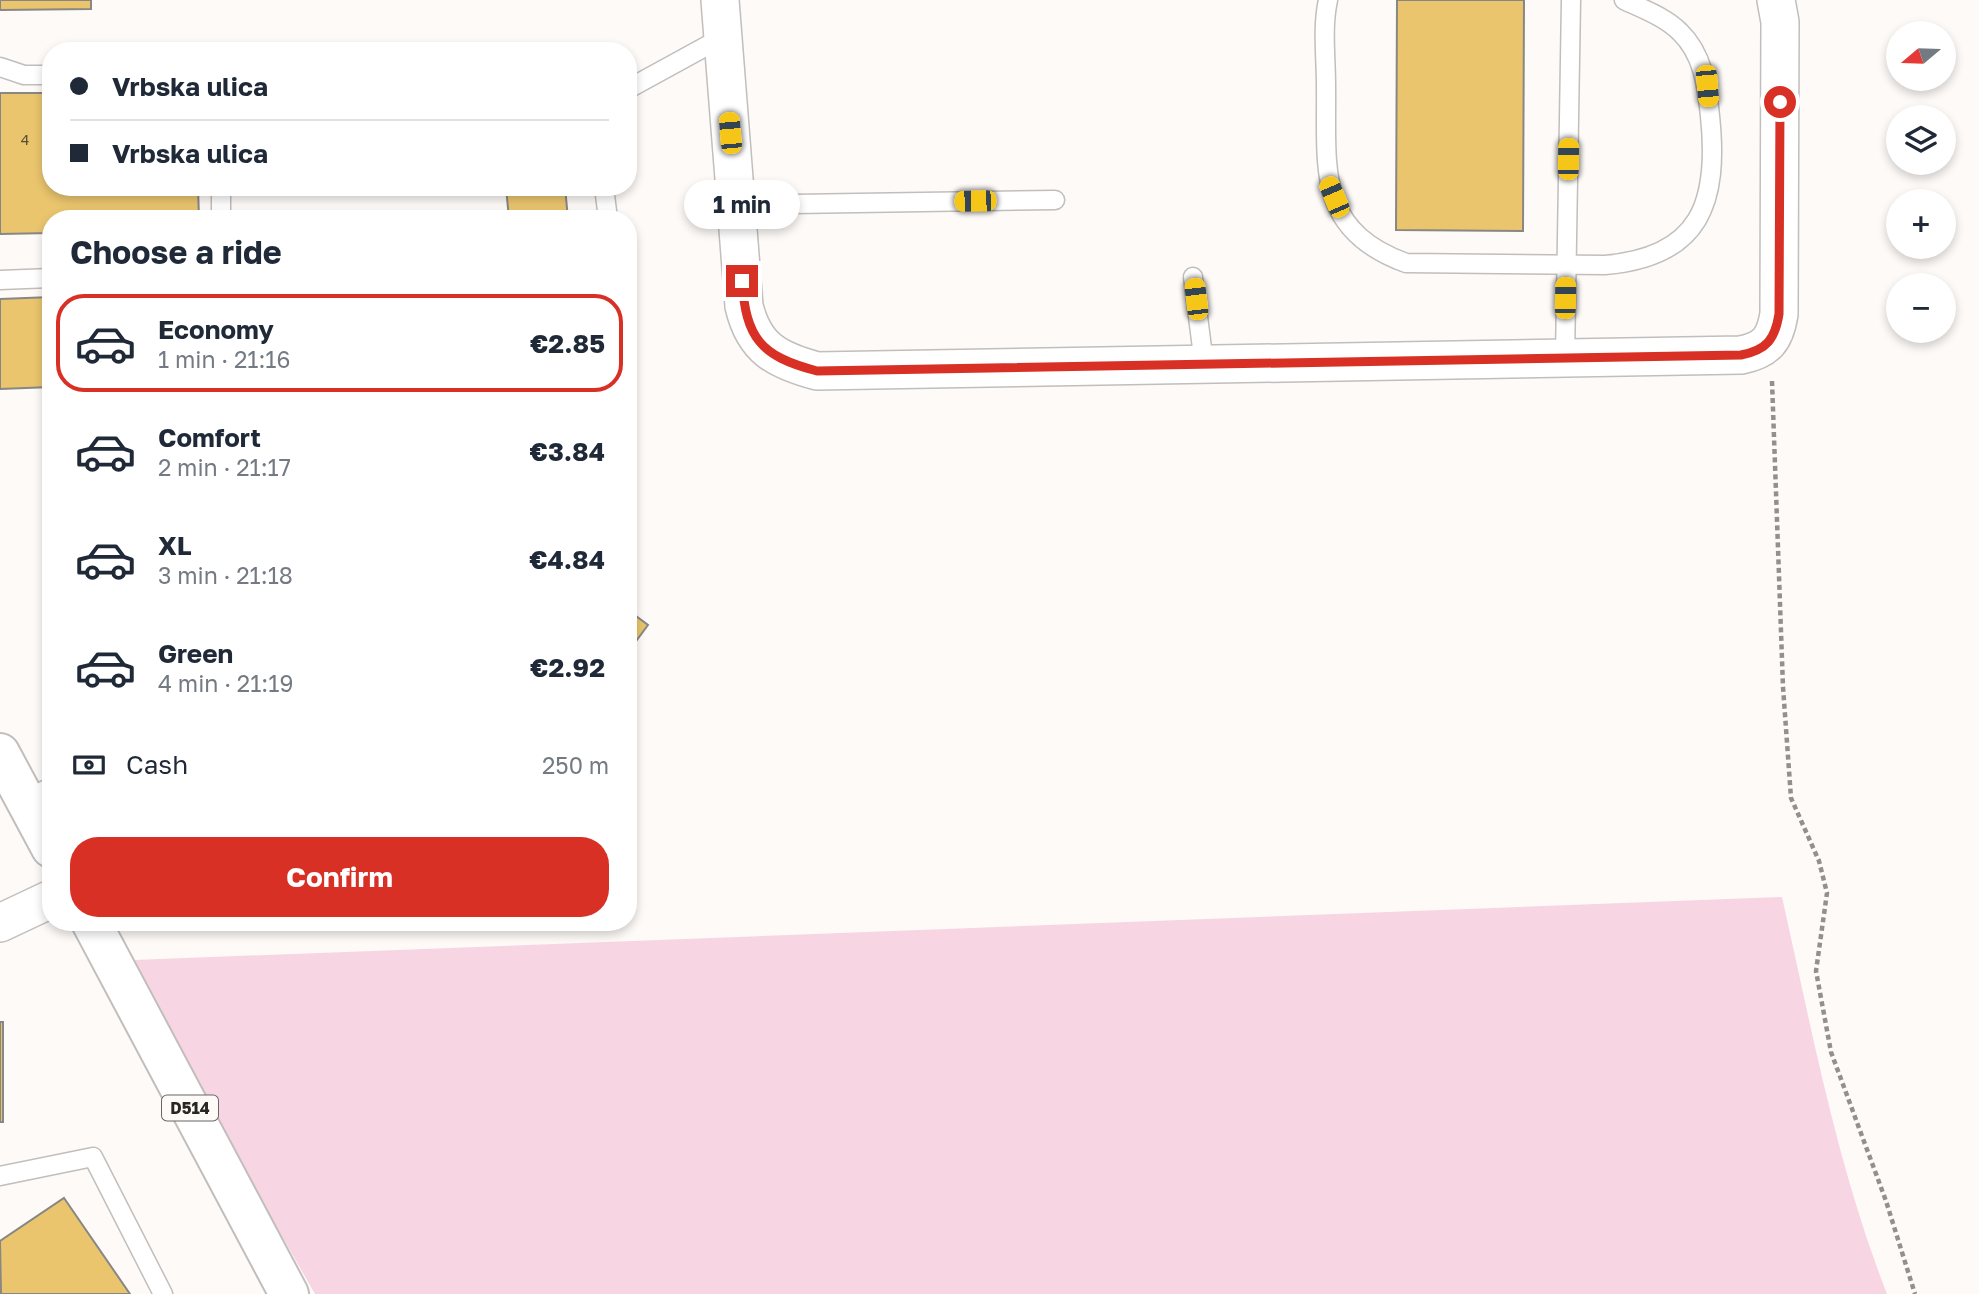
<!DOCTYPE html>
<meta charset="utf-8">
<style>
:root{--surface:#fff;--page:#f2f2f3;--text:#1f2937;--muted:#747a83;--line:#e0e1e3;--accent:#d93025}
body{margin:0;font-family:"Golos Text",sans-serif;background:var(--page);color:var(--text);height:100vh;display:flex;flex-direction:column;font-size:26px;white-space:nowrap}
*{box-sizing:border-box;margin:0}
p{font-size:23px;color:var(--muted)}
.icon{flex:none;width:38px;height:38px;fill:none;stroke:currentColor;stroke-width:2;stroke-linecap:round;stroke-linejoin:round}
.map{position:relative;flex:1;overflow:hidden}
.sheet{position:absolute;left:42px;top:210px;width:595px;height:721px;display:flex;flex-direction:column;background:var(--surface);border-radius:28px;box-shadow:0 4px 10px #0003}
.sheet>*{flex:none}
.guide{position:absolute;left:42px;top:42px;width:595px;height:154px;border-radius:28px;box-shadow:0 4px 10px #0003;display:grid;align-content:center;height:154px;padding:0 28px;background:var(--surface)}
.needle{width:46px;rotate:251deg}
.fabs{position:absolute;left:1886px;top:21px;display:grid;gap:14px}
.fabs a{display:grid;place-items:center;width:70px;height:70px;border-radius:50%;background:var(--surface);box-shadow:0 4px 10px #0003;font-size:35px}
.end{position:absolute;width:32px;height:32px;margin:-16px;border:9px solid #d93025;background:#fff;box-shadow:0 0 0 4px #fff}
.from{border-radius:50%}
.bubble{position:absolute;height:49px;border-radius:24px;background:var(--surface);box-shadow:0 4px 10px #0003;font-size:23px;font-weight:700;line-height:49px;text-align:center}
.car{position:absolute;width:21px;height:42px;margin:-21px -10px;border-radius:9px;box-shadow:0 0 5px 2px #0007;background:linear-gradient(#f5c518 24%,#345 0 40%,#f5c518 0 76%,#345 0 86%,#f5c518 0)}
.guide b{display:flex;align-items:center;gap:24px;height:66px;font-size:26px}
.guide b+b{border-top:2px solid var(--line)}
.guide i{width:18px;height:18px;background:var(--text)}
ul{padding:0;list-style:none}
li{display:flex;align-items:center;gap:21px;height:98px;margin:0 14px 10px;padding:0 14px;border:4px solid transparent;border-radius:28px}
li div{flex:1}
li b{display:block;font-size:26px}
li em{font-style:normal;font-weight:700}
li.current{border-color:var(--accent)}
li>.icon{width:63px;height:63px;stroke-width:1.5}
h2{padding:0 28px;font-size:32px;line-height:84px}
.pay{display:flex;align-items:center;gap:18px;height:77px;padding:0 28px;font-size:26px}
.pay p{margin-inline-start:auto}
.button{display:flex;gap:14px;margin-top:auto;padding:14px 28px}
.button a{flex:1;height:80px;border-radius:28px;background:var(--accent);color:#fff;font-size:28px;font-weight:700;line-height:80px;text-align:center}
.map>svg:first-child{display:block}
</style>
<div class="map">
<svg width="1979" height="1294" viewBox="0 0 1979 1294">
<rect width="100%" height="100%" fill="#fdfaf7"/>
<!-- green -->
<path fill="#f8d5e3" d="M1782,897C1812,1031 1837,1166 1887,1294H315L259,1196L134,960Z"/>
<!-- building -->
<g fill="#eac56e" stroke="#888784" stroke-width="2">
<path d="M0,0H91V9L0,10Z"/>
<path d="M1397,0H1524L1523,231L1396,230Z"/>
<path d="M0,93H51V187H198L199,219H51V233L0,234Z"/>
<path d="M506,187H565L568,219H509Z"/>
<path d="M51,297V387L0,389V299Z"/>
<path d="M628,610L648,625L628,652Z"/>
<rect x="0" y="1022" width="3" height="100"/>
<path d="M64,1198L130,1294H1L0,1241Z"/>
</g>
<g fill="none" stroke-linecap="round" stroke-linejoin="round">
<!-- service casing -->
<g stroke="#c1bebc" stroke-width="21">
<g id="service">
<path d="M1328,0C1322,27 1326,58 1326,86C1327,167 1315,230 1406,263L1605,265C1701,257 1719,202 1710,116C1707,86 1703,54 1680,32C1665,17 1643,9 1624,0"/>
<path d="M0,67L24,75H51"/>
<path d="M628,89L723,37"/>
<path d="M221,187V219"/>
<path d="M604,187L608,219"/>
<path d="M736,205L1055,200"/>
<path d="M1193,277L1204,364"/>
<path d="M0,280L51,278"/>
<path d="M1565,358L1571,0"/>
<path d="M24,800L51,787"/>
<path d="M0,1176L93,1157L163,1294"/>
</g>
</g>
<!-- minor casing -->
<g stroke="#c1bebc" stroke-width="40">
<g id="minor">
<path d="M720,0L744,306C754,348 776,360 817,371L1741,355C1767,350 1775,339 1779,314L1780,22L1776,0"/>
<path d="M0,923L51,899"/>
</g>
</g>
<!-- primary casing -->
<g stroke="#c1bebc" stroke-width="42">
<g id="primary">
<path d="M0,753L51,848"/>
<path d="M91,922L289,1294"/>
</g>
</g>
<!-- path -->
<path stroke="#92908e" stroke-width="4.5" stroke-dasharray="5 3.5" stroke-linecap="butt" d="M1772,381L1783,687L1791,798L1819,861L1827,893L1816,971L1831,1052L1886,1201L1915,1294"/>
<!-- service -->
<use href="#service" stroke="#fff" stroke-width="18"/>
<!-- minor -->
<use href="#minor" stroke="#fff" stroke-width="37"/>
<!-- primary -->
<use href="#primary" stroke="#fff" stroke-width="38"/>
</g>
<g fill="none" stroke-linecap="round" stroke-linejoin="round">
<!-- route -->
<path stroke="#d93025" stroke-width="9" d="M742,281C746,338 760,356 817,371L1741,355C1767,350 1775,339 1779,314L1780,102"/>
</g>
<g text-anchor="middle" stroke-width="5" stroke-linejoin="round" paint-order="stroke">
<!-- number labels -->
<g font-size="14" fill="#584e38">
<text x="25" y="145">4</text>
</g>
<!-- shield labels -->
<rect fill="#fdfaf7" stroke="#686665" stroke-width="2" x="162" y="1095.5" width="56" height="25" rx="5"/>
<g font-size="16" font-weight="bold" fill="#282726">
<text x="190" y="1114">D514</text>
</g>
</g>
</svg>
<div class="fabs">
<a><svg class="needle" viewBox="-14 -14 28 28"><path d="M0-13l5 13h-10z" fill="#e53935"/><path d="M0 13l5-13h-10z" fill="#747a83"/></svg></a>
<a><svg class="icon" aria-label="layers" viewBox="0 0 24 24"><path d="M12 4l9 5-9 5-9-5zM3 14l9 5 9-5"/></svg></a>
<a>+</a>
<a>−</a>
</div>
<i class="end from" style="left:1780px;top:102px"></i>
<i class="end" style="left:742px;top:281px"></i>
<div class="bubble" style="left:684px;top:180px;width:116px">1 min</div>
<i class="car" style="left:1707px;top:86px;rotate:175deg"></i>
<i class="car" style="left:730px;top:133px;rotate:355deg"></i>
<i class="car" style="left:1568px;top:159px;rotate:1deg"></i>
<i class="car" style="left:1334px;top:197px;rotate:337deg"></i>
<i class="car" style="left:975px;top:201px;rotate:269deg"></i>
<i class="car" style="left:1565px;top:298px;rotate:1deg"></i>
<i class="car" style="left:1196px;top:299px;rotate:353deg"></i>
<div class="guide">
<b><i class="from"></i>Vrbska ulica</b>
<b><i></i>Vrbska ulica</b>
</div>
<section class="sheet">
<h2>Choose a ride</h2>
<ul>
<li class="current"><svg class="icon" aria-label="car" viewBox="0 0 24 24"><path d="M5 17H2v-5l4-1 3-4h7l3 4 3 1v5h-3M9 17h6M6 11h13"/><circle cx="7" cy="17" r="2"/><circle cx="17" cy="17" r="2"/></svg><div><b>Economy</b><p>1 min · 21:16</p></div><em>€2.85</em></li>
<li><svg class="icon" aria-label="car" viewBox="0 0 24 24"><path d="M5 17H2v-5l4-1 3-4h7l3 4 3 1v5h-3M9 17h6M6 11h13"/><circle cx="7" cy="17" r="2"/><circle cx="17" cy="17" r="2"/></svg><div><b>Comfort</b><p>2 min · 21:17</p></div><em>€3.84</em></li>
<li><svg class="icon" aria-label="car" viewBox="0 0 24 24"><path d="M5 17H2v-5l4-1 3-4h7l3 4 3 1v5h-3M9 17h6M6 11h13"/><circle cx="7" cy="17" r="2"/><circle cx="17" cy="17" r="2"/></svg><div><b>XL</b><p>3 min · 21:18</p></div><em>€4.84</em></li>
<li><svg class="icon" aria-label="car" viewBox="0 0 24 24"><path d="M5 17H2v-5l4-1 3-4h7l3 4 3 1v5h-3M9 17h6M6 11h13"/><circle cx="7" cy="17" r="2"/><circle cx="17" cy="17" r="2"/></svg><div><b>Green</b><p>4 min · 21:19</p></div><em>€2.92</em></li>
</ul>
<div class="pay"><svg class="icon" aria-label="cash" viewBox="0 0 24 24"><path d="M3 7h18v10H3z"/><circle cx="12" cy="12" r="2"/></svg>Cash<p>250 m</p></div>
<div class="button"><a>Confirm</a></div>
</section>
</div>
